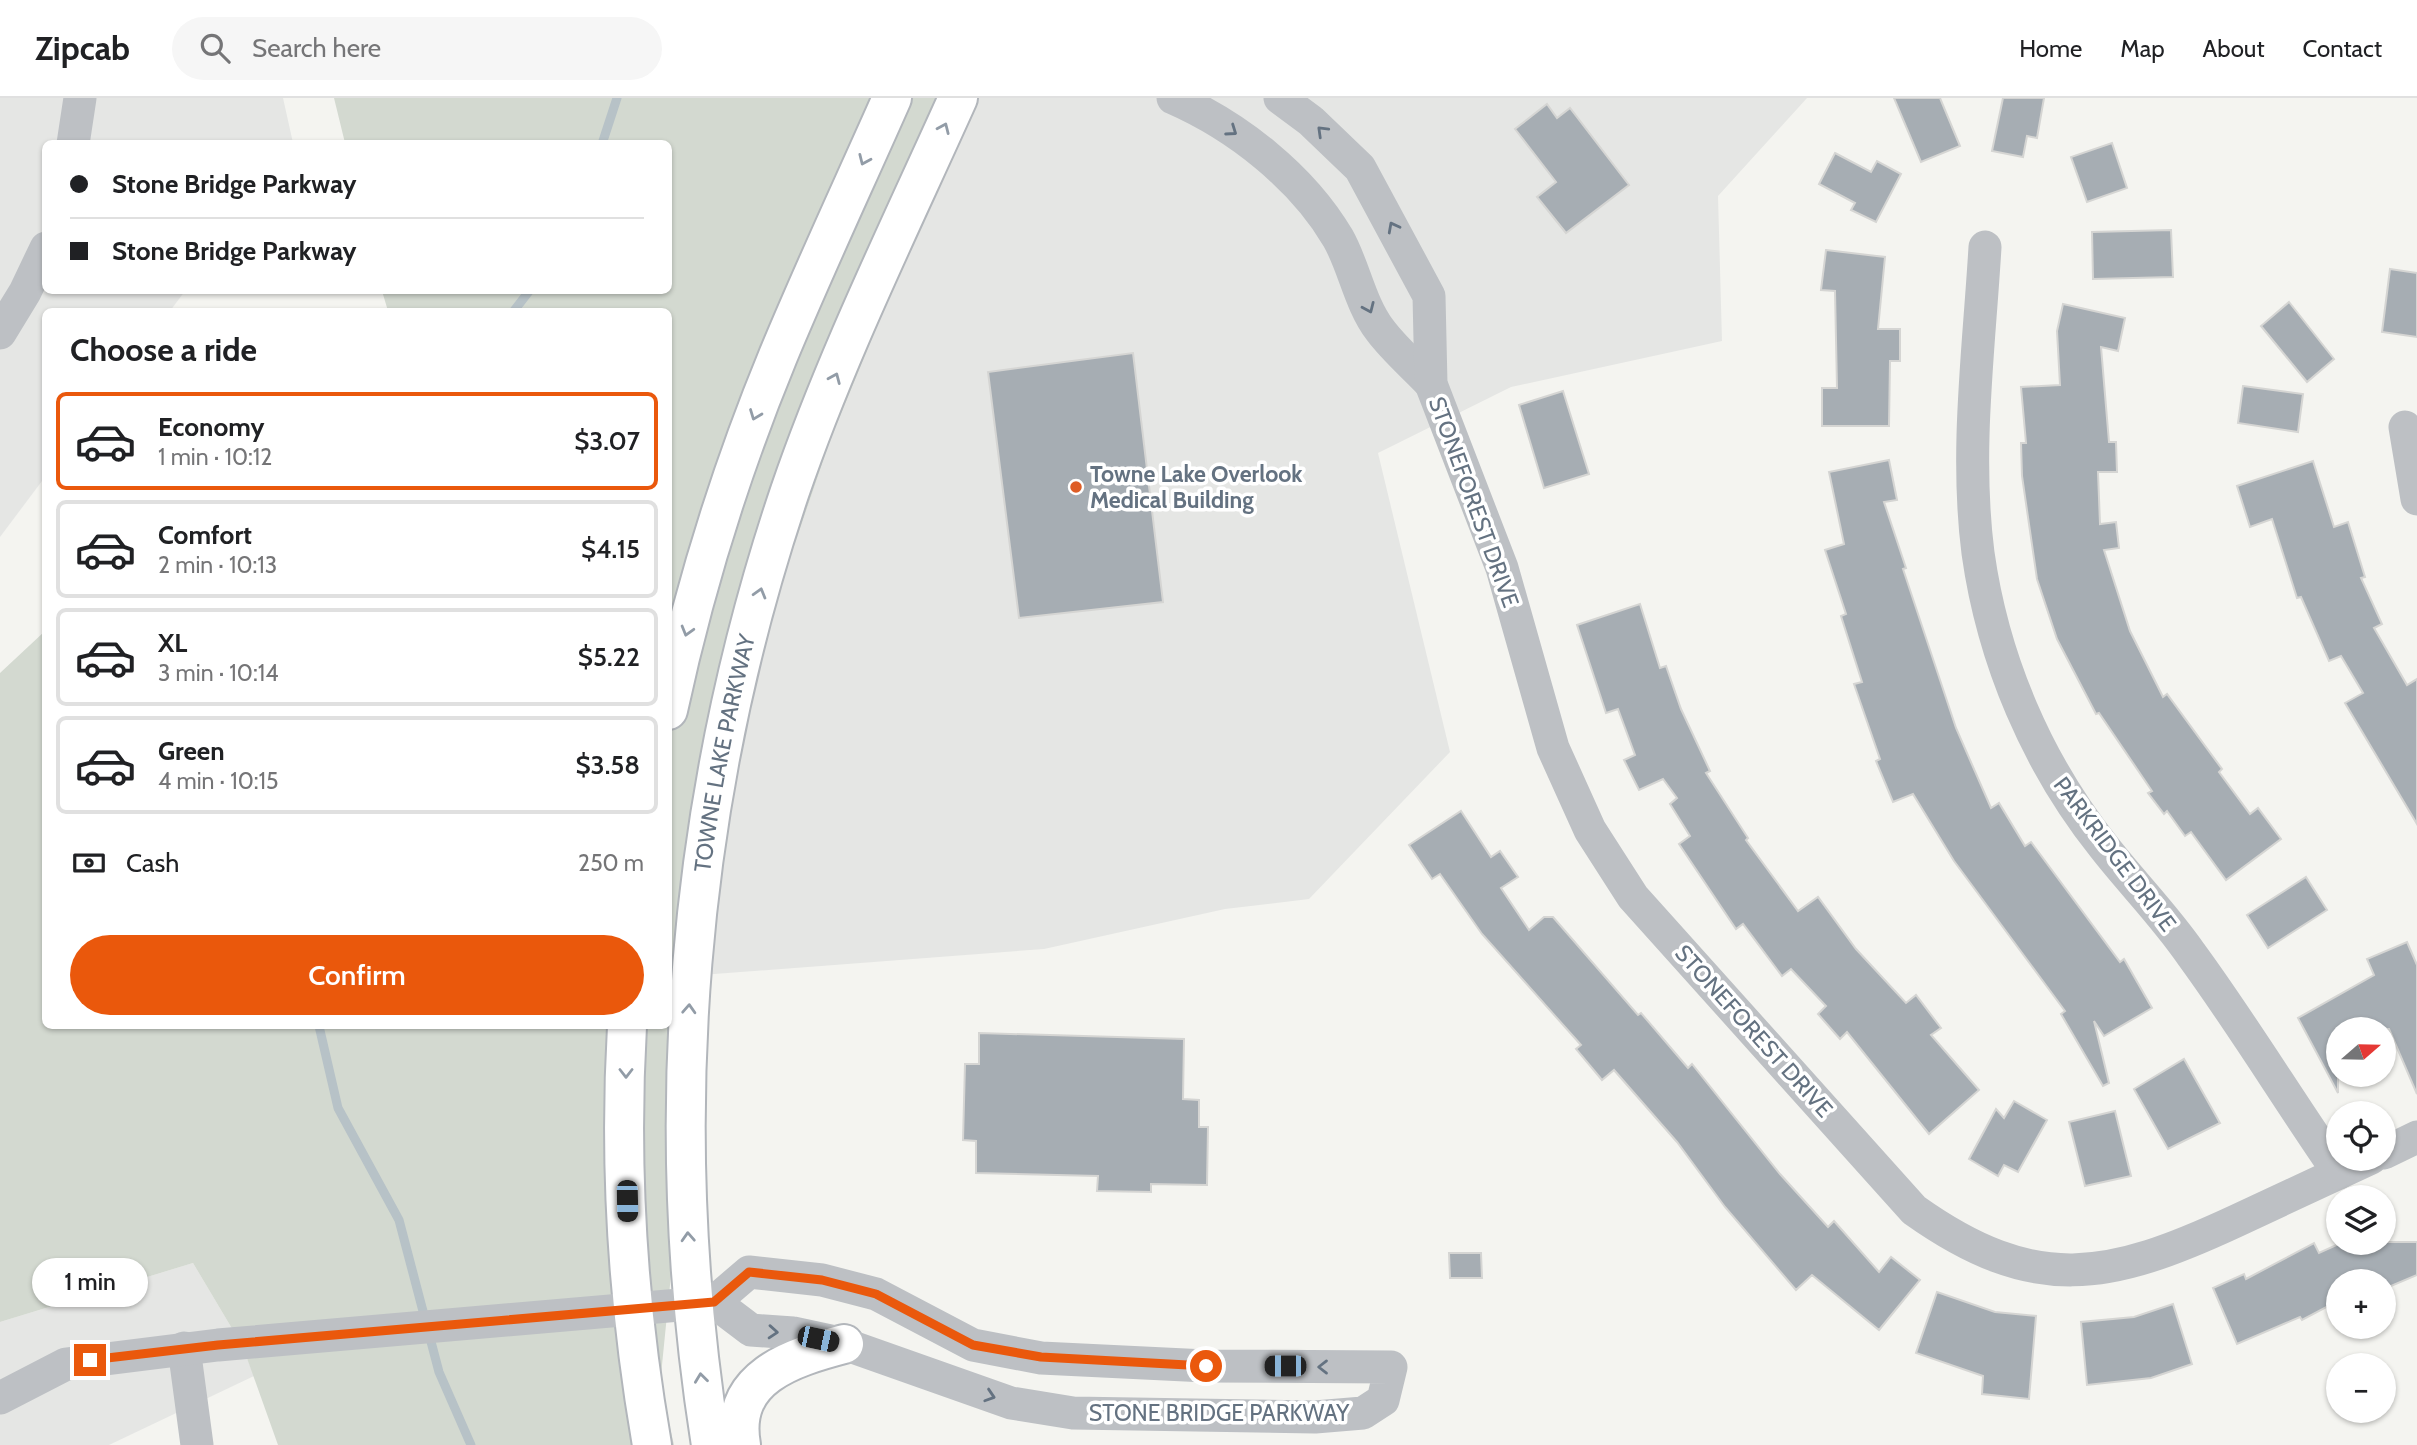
<!DOCTYPE html>
<meta charset="utf-8">
<style>
:root{--surface:#fff;--page:#f6f6f6;--text:#202124;--muted:#757577;--line:#e0e0e0;--accent:#ea580c}
body{margin:0;font-family:Cabin,sans-serif;background:var(--page);color:var(--text);height:100vh;display:flex;flex-direction:column;font-size:26px;white-space:nowrap}
*{box-sizing:border-box;margin:0}
p{font-size:23px;color:var(--muted)}
.icon{flex:none;width:38px;height:38px;fill:none;stroke:currentColor;stroke-width:2;stroke-linecap:round;stroke-linejoin:round}
.map{position:relative;flex:1;overflow:hidden}
.drawer{position:absolute;left:42px;top:210px;width:630px;height:721px;display:flex;flex-direction:column;background:var(--surface);border-radius:10px;box-shadow:0 2px 5px #0004}
.drawer>*{flex:none}
.banner{position:absolute;left:42px;top:42px;width:630px;height:154px;border-radius:10px;box-shadow:0 2px 5px #0004;display:grid;align-content:center;height:154px;padding:0 28px;background:var(--surface)}
.needle{width:46px;rotate:70deg}
.fabs{position:absolute;left:2326px;top:919px;display:grid;gap:14px}
.fabs a{display:grid;place-items:center;width:70px;height:70px;border-radius:50%;background:var(--surface);box-shadow:0 2px 5px #0004;font-size:35px}
.end{position:absolute;width:32px;height:32px;margin:-16px;border:9px solid #ea580c;background:#fff;box-shadow:0 0 0 4px #fff}
.from{border-radius:50%}
.bubble{position:absolute;height:49px;border-radius:24px;background:var(--surface);box-shadow:0 2px 5px #0004;font-size:23px;font-weight:600;line-height:49px;text-align:center}
.car{position:absolute;width:21px;height:42px;margin:-21px -10px;border-radius:9px;box-shadow:0 0 5px 2px #0007;background:linear-gradient(#222 24%,#8ab4d8 0 40%,#222 0 76%,#8ab4d8 0 86%,#222 0)}
.banner b{display:flex;align-items:center;gap:24px;height:66px;font-size:26px}
.banner b+b{border-top:2px solid var(--line)}
.banner i{width:18px;height:18px;background:var(--text)}
ul{padding:0;list-style:none}
li{display:flex;align-items:center;gap:21px;height:98px;margin:0 14px 10px;padding:0 14px;border:4px solid var(--line);border-radius:10px}
li div{flex:1}
li b{display:block;font-size:26px}
li em{font-style:normal;font-weight:600}
li.selected{border-color:var(--accent)}
li>.icon{width:63px;height:63px;stroke-width:1.5}
h2{padding:0 28px;font-size:32px;line-height:84px}
.pay{display:flex;align-items:center;gap:18px;height:77px;padding:0 28px;font-size:26px}
.pay p{margin-inline-start:auto}
.primary-button{display:flex;gap:14px;margin-top:auto;padding:14px 28px}
.primary-button a{flex:1;height:80px;border-radius:42px;background:var(--accent);color:#fff;font-size:28px;font-weight:600;line-height:80px;text-align:center}
header{display:flex;align-items:center;gap:42px;box-sizing:border-box;height:98px;padding:0 35px;background:var(--surface);border-bottom:2px solid var(--line)}
header strong{font-size:33px}
nav{display:flex;gap:38px;margin-inline-start:auto;font-size:24px}
.search{width:490px;height:63px;background:var(--page);display:flex;align-items:center;gap:18px;box-sizing:border-box;padding:0 24px;border-radius:38px;color:var(--muted);font-size:26px}
.map>svg:first-child{display:block}
</style>
<header>
<strong>Zipcab</strong>
<div class="search"><svg class="icon" aria-label="search" viewBox="0 0 24 24"><circle cx="10" cy="10" r="6"/><path d="M15 15l6 6"/></svg>Search here</div>
<nav><a>Home</a><a>Map</a><a>About</a><a>Contact</a></nav>
</header>
<div class="map">
<svg width="2417" height="1347" viewBox="0 0 2417 1347">
<rect width="100%" height="100%" fill="#f4f4f0"/>
<!-- built -->
<g fill="#e5e6e4">
<path d="M0,0H283L293,45L46,46V192L185,193L170,213L46,214L45,379L0,439Z"/>
<path d="M971,0H1807L1718,98L1722,243L1511,289L1378,355L1450,654L1309,801L1225,811L1044,851L701,877L709,698L830,343Z"/>
<path d="M193,1165L243,1249L254,1278L109,1347H0V1224Z"/>
</g>
<!-- green -->
<path fill="#d3d9d0" d="M334,0H971L830,343L709,698L701,877L660,1287L674,1347H278L243,1249L193,1165L0,1224V575L45,533L46,928H668V214L388,213L382,193L668,192V46L345,45Z"/>
<g fill="none" stroke-linecap="round" stroke-linejoin="round">
<!-- stream -->
<g stroke="#b7c2c7" stroke-width="9">
<path d="M602,46L617,0"/>
<path d="M513,214L530,192"/>
<path d="M319,928L338,1010L399,1122L439,1274L471,1347"/>
</g>
</g>
<!-- building -->
<g fill="#a6adb3" stroke="#d5d5d3" stroke-width="2">
<path d="M1894,0H1940L1960,48L1921,64Z"/>
<path d="M2003,0H2044L2037,40L2027,38L2023,59L1992,53Z"/>
<path d="M1547,6L1557,20L1570,10L1629,87L1566,135L1537,99L1556,84L1515,31Z"/>
<path d="M2112,45L2127,90L2087,104L2071,59Z"/>
<path d="M1835,55L1871,74L1877,63L1901,76L1876,124L1851,112L1855,105L1819,86Z"/>
<path d="M2171,132L2173,179L2093,181L2092,134Z"/>
<path d="M1826,152L1885,159L1878,231H1900V263H1890L1889,328H1822V290H1837L1835,193L1821,192Z"/>
<path d="M2390,171L2417,175V239L2382,234Z"/>
<path d="M2289,204L2334,261L2307,284L2261,228Z"/>
<path d="M2063,206L2125,220L2118,253L2101,249L2109,344H2116L2117,374H2098L2100,426L2116,424L2119,450L2104,452L2130,533L2163,599L2167,596L2222,671L2219,674L2250,716L2258,710L2281,741L2226,782L2191,734L2185,738L2167,713L2164,716L2148,695L2152,693L2099,615L2096,616L2057,541L2037,481L2022,378L2021,345H2026L2021,289L2060,287L2057,233Z"/>
<path d="M1133,255L1163,504L1019,520L988,274Z"/>
<path d="M2243,288L2303,296L2298,334L2238,325Z"/>
<path d="M1563,293L1589,376L1544,390L1519,307Z"/>
<path d="M1889,362L1897,402L1884,404L1906,470L1903,471L1956,630L1991,710L1999,705L2025,748L2031,744L2120,864L2124,861L2152,910L2104,938L2094,923L2109,985L2103,988L2061,916L2065,913L1954,763L1913,696L1893,704L1876,663L1880,661L1854,586L1862,584L1841,518L1846,516L1825,452L1844,446L1829,374Z"/>
<path d="M2313,363L2334,429L2348,424L2365,479L2361,480L2382,526L2374,530L2407,587L2417,581V726L2345,605L2363,595L2341,558L2329,563L2301,499L2297,500L2272,421L2250,429L2237,388Z"/>
<path d="M1640,506L1660,570L1666,568L1681,611L1710,673L1706,675L1748,740L1746,742L1798,813L1818,799L1856,851L1906,905L1916,897L1941,930L1931,937L1979,992L1929,1036L1847,934L1840,941L1818,916L1826,908L1791,871L1782,878L1743,826L1736,831L1679,746L1690,738L1670,706L1677,700L1663,681L1639,692L1624,662L1635,657L1618,611L1606,615L1577,527Z"/>
<path d="M1461,713L1491,759L1500,753L1518,779L1501,790L1529,832L1544,819H1553L1638,917L1641,915L1688,970L1692,966L1780,1076L1828,1129L1834,1123L1879,1174L1891,1159L1920,1182L1879,1232L1812,1177L1796,1192L1725,1109L1677,1044L1614,972L1602,982L1576,951L1581,947L1482,836L1440,776L1432,781L1409,747Z"/>
<path d="M2306,779L2327,812L2268,850L2247,817Z"/>
<path d="M2407,844L2417,867V996L2389,931H2338V995L2298,920L2374,877L2367,861Z"/>
<path d="M979,935L1184,941L1183,1001L1199,1002V1029H1208L1207,1087L1151,1086V1094L1097,1093L1098,1078L976,1075V1043L963,1042L965,966H979Z"/>
<path d="M2184,961L2220,1025L2168,1051L2134,991Z"/>
<path d="M2014,1003L2047,1022L2018,1074L2004,1067L1998,1078L1969,1061L1996,1011L2004,1020Z"/>
<path d="M2115,1013L2131,1078L2085,1088L2069,1024Z"/>
<path d="M2343,1144H2417V1177L2384,1191V1183H2338V1203L2302,1222L2300,1219L2237,1246L2213,1190L2244,1176L2246,1181L2314,1145L2319,1155Z"/>
<path d="M1449,1155H1481L1482,1180H1450Z"/>
<path d="M1937,1194L1995,1214L2036,1218L2029,1301L1982,1296L1983,1278L1916,1255Z"/>
<path d="M2173,1206L2192,1266L2151,1280L2087,1287L2081,1224L2134,1219Z"/>
</g>
<g fill="none" stroke-linecap="round" stroke-linejoin="round">
<!-- secondary casing -->
<g stroke="#b2b6bb" stroke-width="42">
<g id="secondary">
<path d="M668,612C694,491 731,372 778,258C814,171 854,86 892,0"/>
<path d="M627,928C619,1066 628,1210 652,1347"/>
<path id="s1" d="M711,1347C660,1026 686,701 790,393C836,259 900,129 958,0"/>
<path d="M741,1347C729,1279 791,1260 844,1246"/>
</g>
</g>
<!-- street -->
<g stroke="#bdc0c4" stroke-width="33">
<path d="M1173,0C1237,28 1302,79 1338,140C1354,168 1360,206 1380,232C1394,251 1414,268 1431,286"/>
<path d="M1280,0L1311,23L1360,70L1429,198L1431,286L1502,470L1553,650L1590,732L1633,799L1914,1112C2035,1198 2109,1182 2236,1123C2281,1102 2326,1081 2371,1060"/>
<path d="M73,46L80,0"/>
<path d="M1985,149C1979,251 1965,354 1978,455C1993,562 2037,665 2104,749C2132,785 2165,818 2191,856C2243,927 2289,1003 2339,1075"/>
<path d="M0,235L25,194L46,150"/>
<path d="M2405,329L2417,401"/>
<path d="M2384,1055L2417,1039"/>
<path d="M184,1250L197,1347"/>
<path d="M0,1300L66,1266L218,1247L714,1204L749,1174L822,1182L876,1196L973,1247L1041,1260L1206,1268L1391,1269L1383,1302L1363,1315L1315,1319L1073,1315L1011,1305L844,1246L793,1235L751,1232L714,1204"/>
</g>
<!-- secondary -->
<use href="#secondary" stroke="#fff" stroke-width="38"/>
</g>
<!-- one-way arrows -->
<defs><path id="oneway-chevron" d="M-2-3.5L2.5 0L-2 3.5" fill="none" stroke-width="1.6" stroke-linecap="round" stroke-linejoin="round" transform="scale(1.75)"/></defs>
<g stroke="#929ca7">
<use href="#oneway-chevron" transform="translate(944 30) rotate(-66)"/>
<use href="#oneway-chevron" transform="translate(864 62) rotate(114)"/>
<use href="#oneway-chevron" transform="translate(835 280) rotate(-67)"/>
<use href="#oneway-chevron" transform="translate(755 317) rotate(111)"/>
<use href="#oneway-chevron" transform="translate(760 495) rotate(-74)"/>
<use href="#oneway-chevron" transform="translate(687 533) rotate(106)"/>
<use href="#oneway-chevron" transform="translate(689 911) rotate(-87)"/>
<use href="#oneway-chevron" transform="translate(626 975) rotate(90)"/>
<use href="#oneway-chevron" transform="translate(688 1139) rotate(-93)"/>
<use href="#oneway-chevron" transform="translate(701 1280) rotate(-97)"/>
</g>
<g stroke="#647281">
<use href="#oneway-chevron" transform="translate(1232 33) rotate(35)"/>
<use href="#oneway-chevron" transform="translate(1322 33) rotate(-136)"/>
<use href="#oneway-chevron" transform="translate(1393 129) rotate(-118)"/>
<use href="#oneway-chevron" transform="translate(1369 210) rotate(66)"/>
<use href="#oneway-chevron" transform="translate(773 1234) rotate(4)"/>
<use href="#oneway-chevron" transform="translate(1323 1269) rotate(-180)"/>
<use href="#oneway-chevron" transform="translate(990 1298) rotate(18)"/>
</g>
<g fill="none" stroke-linecap="round" stroke-linejoin="round">
<!-- route -->
<path stroke="#ea580c" stroke-width="9" d="M90,1262L218,1247L714,1204L749,1174L822,1182L876,1196L973,1247L1041,1259L1206,1268"/>
</g>
<!-- markers -->
<circle fill="#de5d26" stroke="#fff" stroke-width="2.5" cx="1076" cy="389" r="7"/>
<g text-anchor="middle" stroke-width="7" stroke-linejoin="round" paint-order="stroke">
<!-- poi labels -->
<g font-size="23" font-weight="bold" fill="#647281" stroke="#fff" text-anchor="start">
<text x="1090" y="384">Towne Lake Overlook<tspan x="1090" dy="26">Medical Building</tspan></text>
</g>
<!-- street labels -->
<g font-size="23" fill="#647281" stroke="#fff">
<text transform="translate(1474 404) rotate(70)" y="8">STONEFOREST DRIVE</text>
<text dy="8" stroke="none"><textPath href="#s1" startOffset="696">TOWNE LAKE PARKWAY</textPath></text>
<text transform="translate(2115 756) rotate(53)" y="8">PARKRIDGE DRIVE</text>
<text transform="translate(1754 933) rotate(48)" y="8">STONEFOREST DRIVE</text>
<text x="1219" y="1323">STONE BRIDGE PARKWAY</text>
</g>
</g>
</svg>
<div class="fabs">
<a><svg class="needle" viewBox="-14 -14 28 28"><path d="M0-13l5 13h-10z" fill="#e53935"/><path d="M0 13l5-13h-10z" fill="#757577"/></svg></a>
<a><svg class="icon" aria-label="locate" viewBox="0 0 24 24"><circle cx="12" cy="12" r="6"/><path d="M12 2v4M12 18v4M2 12h4M18 12h4"/></svg></a>
<a><svg class="icon" aria-label="layers" viewBox="0 0 24 24"><path d="M12 4l9 5-9 5-9-5zM3 14l9 5 9-5"/></svg></a>
<a>+</a>
<a>−</a>
</div>
<i class="end from" style="left:1206px;top:1268px"></i>
<i class="end" style="left:90px;top:1262px"></i>
<div class="bubble" style="left:32px;top:1160px;width:116px">1 min</div>
<i class="car" style="left:627px;top:1103px;rotate:179deg"></i>
<i class="car" style="left:818px;top:1241px;rotate:102deg"></i>
<i class="car" style="left:1285px;top:1268px;rotate:270deg"></i>
<div class="banner">
<b><i class="from"></i>Stone Bridge Parkway</b>
<b><i></i>Stone Bridge Parkway</b>
</div>
<section class="drawer">
<h2>Choose a ride</h2>
<ul>
<li class="selected"><svg class="icon" aria-label="car" viewBox="0 0 24 24"><path d="M5 17H2v-5l4-1 3-4h7l3 4 3 1v5h-3M9 17h6M6 11h13"/><circle cx="7" cy="17" r="2"/><circle cx="17" cy="17" r="2"/></svg><div><b>Economy</b><p>1 min · 10:12</p></div><em>$3.07</em></li>
<li><svg class="icon" aria-label="car" viewBox="0 0 24 24"><path d="M5 17H2v-5l4-1 3-4h7l3 4 3 1v5h-3M9 17h6M6 11h13"/><circle cx="7" cy="17" r="2"/><circle cx="17" cy="17" r="2"/></svg><div><b>Comfort</b><p>2 min · 10:13</p></div><em>$4.15</em></li>
<li><svg class="icon" aria-label="car" viewBox="0 0 24 24"><path d="M5 17H2v-5l4-1 3-4h7l3 4 3 1v5h-3M9 17h6M6 11h13"/><circle cx="7" cy="17" r="2"/><circle cx="17" cy="17" r="2"/></svg><div><b>XL</b><p>3 min · 10:14</p></div><em>$5.22</em></li>
<li><svg class="icon" aria-label="car" viewBox="0 0 24 24"><path d="M5 17H2v-5l4-1 3-4h7l3 4 3 1v5h-3M9 17h6M6 11h13"/><circle cx="7" cy="17" r="2"/><circle cx="17" cy="17" r="2"/></svg><div><b>Green</b><p>4 min · 10:15</p></div><em>$3.58</em></li>
</ul>
<div class="pay"><svg class="icon" aria-label="cash" viewBox="0 0 24 24"><path d="M3 7h18v10H3z"/><circle cx="12" cy="12" r="2"/></svg>Cash<p>250 m</p></div>
<div class="primary-button"><a>Confirm</a></div>
</section>
</div>
